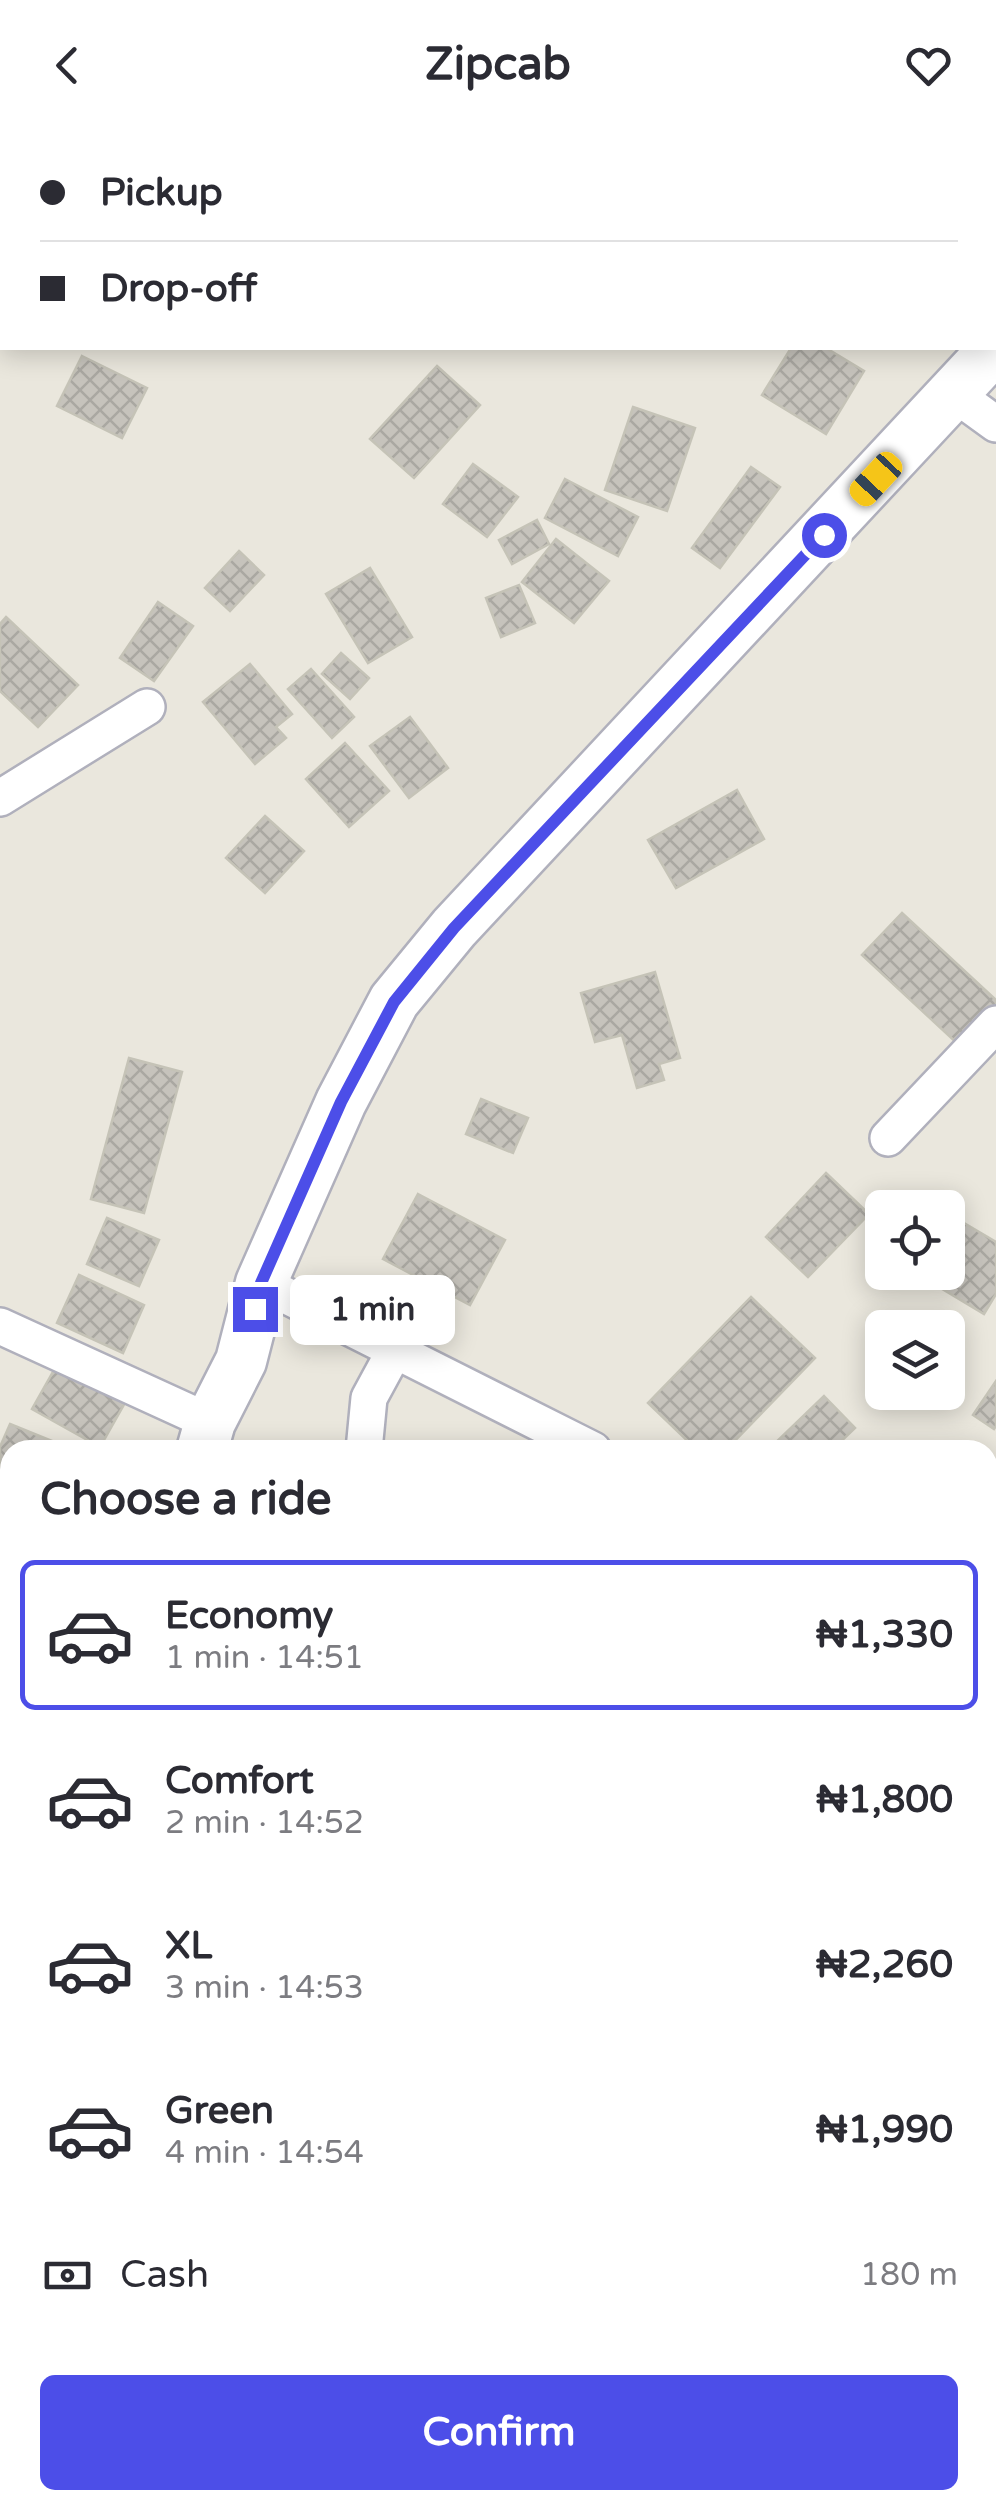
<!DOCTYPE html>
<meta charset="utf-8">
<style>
:root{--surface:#fff;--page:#f7f7f7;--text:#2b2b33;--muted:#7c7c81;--line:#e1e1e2;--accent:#4c4ee8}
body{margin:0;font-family:"Varela Round",sans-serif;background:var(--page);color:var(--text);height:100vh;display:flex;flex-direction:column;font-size:38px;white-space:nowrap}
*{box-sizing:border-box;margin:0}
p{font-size:32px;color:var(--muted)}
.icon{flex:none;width:55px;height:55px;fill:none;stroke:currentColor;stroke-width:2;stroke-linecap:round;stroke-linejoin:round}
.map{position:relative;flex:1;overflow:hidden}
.sheet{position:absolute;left:0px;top:1310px;width:998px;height:1070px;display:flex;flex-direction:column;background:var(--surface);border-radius:30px 30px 0 0;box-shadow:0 5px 25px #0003}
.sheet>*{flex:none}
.banner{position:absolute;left:0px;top:0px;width:998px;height:220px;box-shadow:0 5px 25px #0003;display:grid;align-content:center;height:220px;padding:0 40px;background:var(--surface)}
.fabs{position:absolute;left:865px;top:1060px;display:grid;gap:20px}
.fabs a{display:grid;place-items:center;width:100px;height:100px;border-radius:15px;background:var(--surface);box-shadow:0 5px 25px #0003;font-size:50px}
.end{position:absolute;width:45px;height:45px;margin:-22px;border:12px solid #4c4ee8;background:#fff;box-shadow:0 0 0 5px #fff}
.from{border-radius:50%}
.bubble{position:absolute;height:70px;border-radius:15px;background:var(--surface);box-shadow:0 5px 25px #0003;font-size:32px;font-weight:800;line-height:70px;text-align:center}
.car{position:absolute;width:30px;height:60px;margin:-30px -15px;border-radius:12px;box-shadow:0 0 8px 2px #0007;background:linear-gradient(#f5c518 24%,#345 0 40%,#f5c518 0 76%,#345 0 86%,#f5c518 0)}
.banner b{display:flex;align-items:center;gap:35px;height:95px;font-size:38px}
.banner b+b{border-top:2px solid var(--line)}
.banner i{width:25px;height:25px;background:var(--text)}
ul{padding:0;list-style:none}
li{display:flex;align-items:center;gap:30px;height:150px;margin:0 20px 15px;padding:0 20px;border:5px solid transparent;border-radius:15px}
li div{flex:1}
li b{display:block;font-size:38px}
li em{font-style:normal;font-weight:800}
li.current{border-color:var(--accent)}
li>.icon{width:90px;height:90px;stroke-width:1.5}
h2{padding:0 40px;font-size:45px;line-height:120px}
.pay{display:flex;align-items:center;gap:25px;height:110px;padding:0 40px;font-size:38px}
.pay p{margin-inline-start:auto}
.primary-button{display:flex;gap:20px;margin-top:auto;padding:20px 40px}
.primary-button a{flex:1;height:115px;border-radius:15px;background:var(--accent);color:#fff;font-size:40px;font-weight:800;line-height:115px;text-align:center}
header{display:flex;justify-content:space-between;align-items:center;height:130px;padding:0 40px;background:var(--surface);font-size:45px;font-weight:800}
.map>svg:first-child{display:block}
</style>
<header><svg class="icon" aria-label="back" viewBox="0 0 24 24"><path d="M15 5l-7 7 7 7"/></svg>Zipcab<svg class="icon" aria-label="heart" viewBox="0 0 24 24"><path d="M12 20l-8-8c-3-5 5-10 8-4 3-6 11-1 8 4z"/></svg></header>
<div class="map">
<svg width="996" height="2380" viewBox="0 0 996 2380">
<defs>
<pattern id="building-cross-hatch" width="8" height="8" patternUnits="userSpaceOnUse" patternTransform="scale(2.5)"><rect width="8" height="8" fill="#c6c3bc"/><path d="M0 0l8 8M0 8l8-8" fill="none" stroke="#aaa8a2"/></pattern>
</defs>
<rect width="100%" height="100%" fill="#eae7dd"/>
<!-- building -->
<g fill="url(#building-cross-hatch)" stroke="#c5c3b7" stroke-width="2.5">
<path d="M791,218H826L864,241L826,304L762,265Z"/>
<path d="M82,226L147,258L122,308L57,276Z"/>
<path d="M437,236L480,275L414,348L370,309Z"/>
<path d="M633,277L695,298L667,381L605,360Z"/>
<path d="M473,334L518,367L487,407L443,374Z"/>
<path d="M751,337L780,357L720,438L692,418Z"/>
<path d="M565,349L638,387L618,426L545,388Z"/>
<path d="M537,390L549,414L512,434L499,410Z"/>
<path d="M556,409L609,451L574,493L522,452Z"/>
<path d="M239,421L264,445L230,481L205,458Z"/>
<path d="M370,438L412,507L368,533L326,464Z"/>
<path d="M519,455L535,493L501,507L486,468Z"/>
<path d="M158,472L193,496L154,551L120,528Z"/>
<path d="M6,487L78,555L38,597L0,561V494Z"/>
<path d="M341,523L369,548L350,569L322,544Z"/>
<path d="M250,534L292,584L276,597L286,608L255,634L203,572Z"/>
<path d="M311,539L354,587L332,608L288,559Z"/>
<path d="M410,587L448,638L409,668L370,616Z"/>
<path d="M345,613L389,661L349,697L306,649Z"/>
<path d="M737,660L764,709L676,758L648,710Z"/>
<path d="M265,686L304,721L265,763L226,728Z"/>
<path d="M902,783L996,870V879L960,916L862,825Z"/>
<path d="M655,842L680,928L659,934L664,950L637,958L622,905L595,912L581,863Z"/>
<path d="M129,928L182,942L144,1083L91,1069Z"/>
<path d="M481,969L528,988L513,1023L466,1004Z"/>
<path d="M826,1043L869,1084L808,1147L766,1107Z"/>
<path d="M418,1064L505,1110L470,1175L383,1129Z"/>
<path d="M107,1088L159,1110L139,1156L87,1134Z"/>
<path d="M964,1093L996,1112V1164L984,1184L929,1151L934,1142H948V1121Z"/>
<path d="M79,1145L144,1175L123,1223L57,1193Z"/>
<path d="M751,1167L815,1228L726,1320H697L648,1273Z"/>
<path d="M58,1233L126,1271L100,1317L32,1279Z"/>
<path d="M996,1251V1296L994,1299L973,1285Z"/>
<path d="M824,1266L855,1298L832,1320H768Z"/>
<path d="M10,1294L74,1320H10V1372L0,1368V1317Z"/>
<path d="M162,2370H176L200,2380H157Z"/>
</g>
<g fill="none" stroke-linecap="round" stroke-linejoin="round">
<!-- street casing -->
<g stroke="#b0b0bc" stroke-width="40">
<g id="street">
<path d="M900,0L903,2"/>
<path d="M995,100L996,101"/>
<path d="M956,265L996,294"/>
<path d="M0,668L147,577"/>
<path d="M888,1008L996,894"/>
<path d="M261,1153L593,1320"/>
<path d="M0,1196L210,1292"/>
<path d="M364,1320L369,1268L395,1220"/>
<path d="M0,1516H10"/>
<path d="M988,1561L996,1565"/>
<path d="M0,1913L10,1918"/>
<path d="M988,2134L996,2139"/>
</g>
</g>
<!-- secondary casing -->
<g stroke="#b0b0bc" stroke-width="55">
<g id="secondary">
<path d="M202,1320L210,1292L241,1231L261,1153L341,972L394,871L454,798L996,217"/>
<path d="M0,2002L10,1971"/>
</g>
</g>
<!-- street -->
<use href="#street" stroke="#fff" stroke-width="35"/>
<!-- secondary -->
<use href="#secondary" stroke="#fff" stroke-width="50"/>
</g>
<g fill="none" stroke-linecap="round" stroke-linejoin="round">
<!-- route -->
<path stroke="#4c4ee8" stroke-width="12" d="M255,1179L261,1153L341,972L394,872L454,798L824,405"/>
</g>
</svg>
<div class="fabs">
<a><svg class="icon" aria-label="locate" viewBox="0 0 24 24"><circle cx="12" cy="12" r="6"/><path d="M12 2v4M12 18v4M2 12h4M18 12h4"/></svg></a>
<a><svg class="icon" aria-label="layers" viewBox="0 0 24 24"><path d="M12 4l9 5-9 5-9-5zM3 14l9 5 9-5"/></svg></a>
</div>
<i class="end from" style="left:824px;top:405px"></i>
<i class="end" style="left:255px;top:1179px"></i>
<div class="bubble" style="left:290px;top:1145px;width:165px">1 min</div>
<i class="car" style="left:876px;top:349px;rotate:223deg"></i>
<div class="banner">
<b><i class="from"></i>Pickup</b>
<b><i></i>Drop-off</b>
</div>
<section class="sheet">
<h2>Choose a ride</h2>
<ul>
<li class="current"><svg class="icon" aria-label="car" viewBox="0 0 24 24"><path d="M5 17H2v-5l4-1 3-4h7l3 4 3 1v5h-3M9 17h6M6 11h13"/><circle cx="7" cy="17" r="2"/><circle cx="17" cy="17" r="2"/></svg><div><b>Economy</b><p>1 min · 14:51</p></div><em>₦1,330</em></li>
<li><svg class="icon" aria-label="car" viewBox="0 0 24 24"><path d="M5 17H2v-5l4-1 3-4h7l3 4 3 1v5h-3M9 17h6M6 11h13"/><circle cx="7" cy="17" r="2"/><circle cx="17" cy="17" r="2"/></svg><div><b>Comfort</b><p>2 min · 14:52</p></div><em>₦1,800</em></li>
<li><svg class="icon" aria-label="car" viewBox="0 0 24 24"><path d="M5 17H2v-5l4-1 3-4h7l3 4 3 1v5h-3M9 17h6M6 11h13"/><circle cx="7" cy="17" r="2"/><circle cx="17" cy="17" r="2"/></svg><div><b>XL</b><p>3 min · 14:53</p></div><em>₦2,260</em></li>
<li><svg class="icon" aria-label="car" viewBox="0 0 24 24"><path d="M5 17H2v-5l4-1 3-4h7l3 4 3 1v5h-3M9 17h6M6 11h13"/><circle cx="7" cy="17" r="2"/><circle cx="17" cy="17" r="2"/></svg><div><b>Green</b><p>4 min · 14:54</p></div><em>₦1,990</em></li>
</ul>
<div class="pay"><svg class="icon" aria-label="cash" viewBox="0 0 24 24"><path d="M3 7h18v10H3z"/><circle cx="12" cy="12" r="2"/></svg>Cash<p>180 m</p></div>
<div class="primary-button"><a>Confirm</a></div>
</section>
</div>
